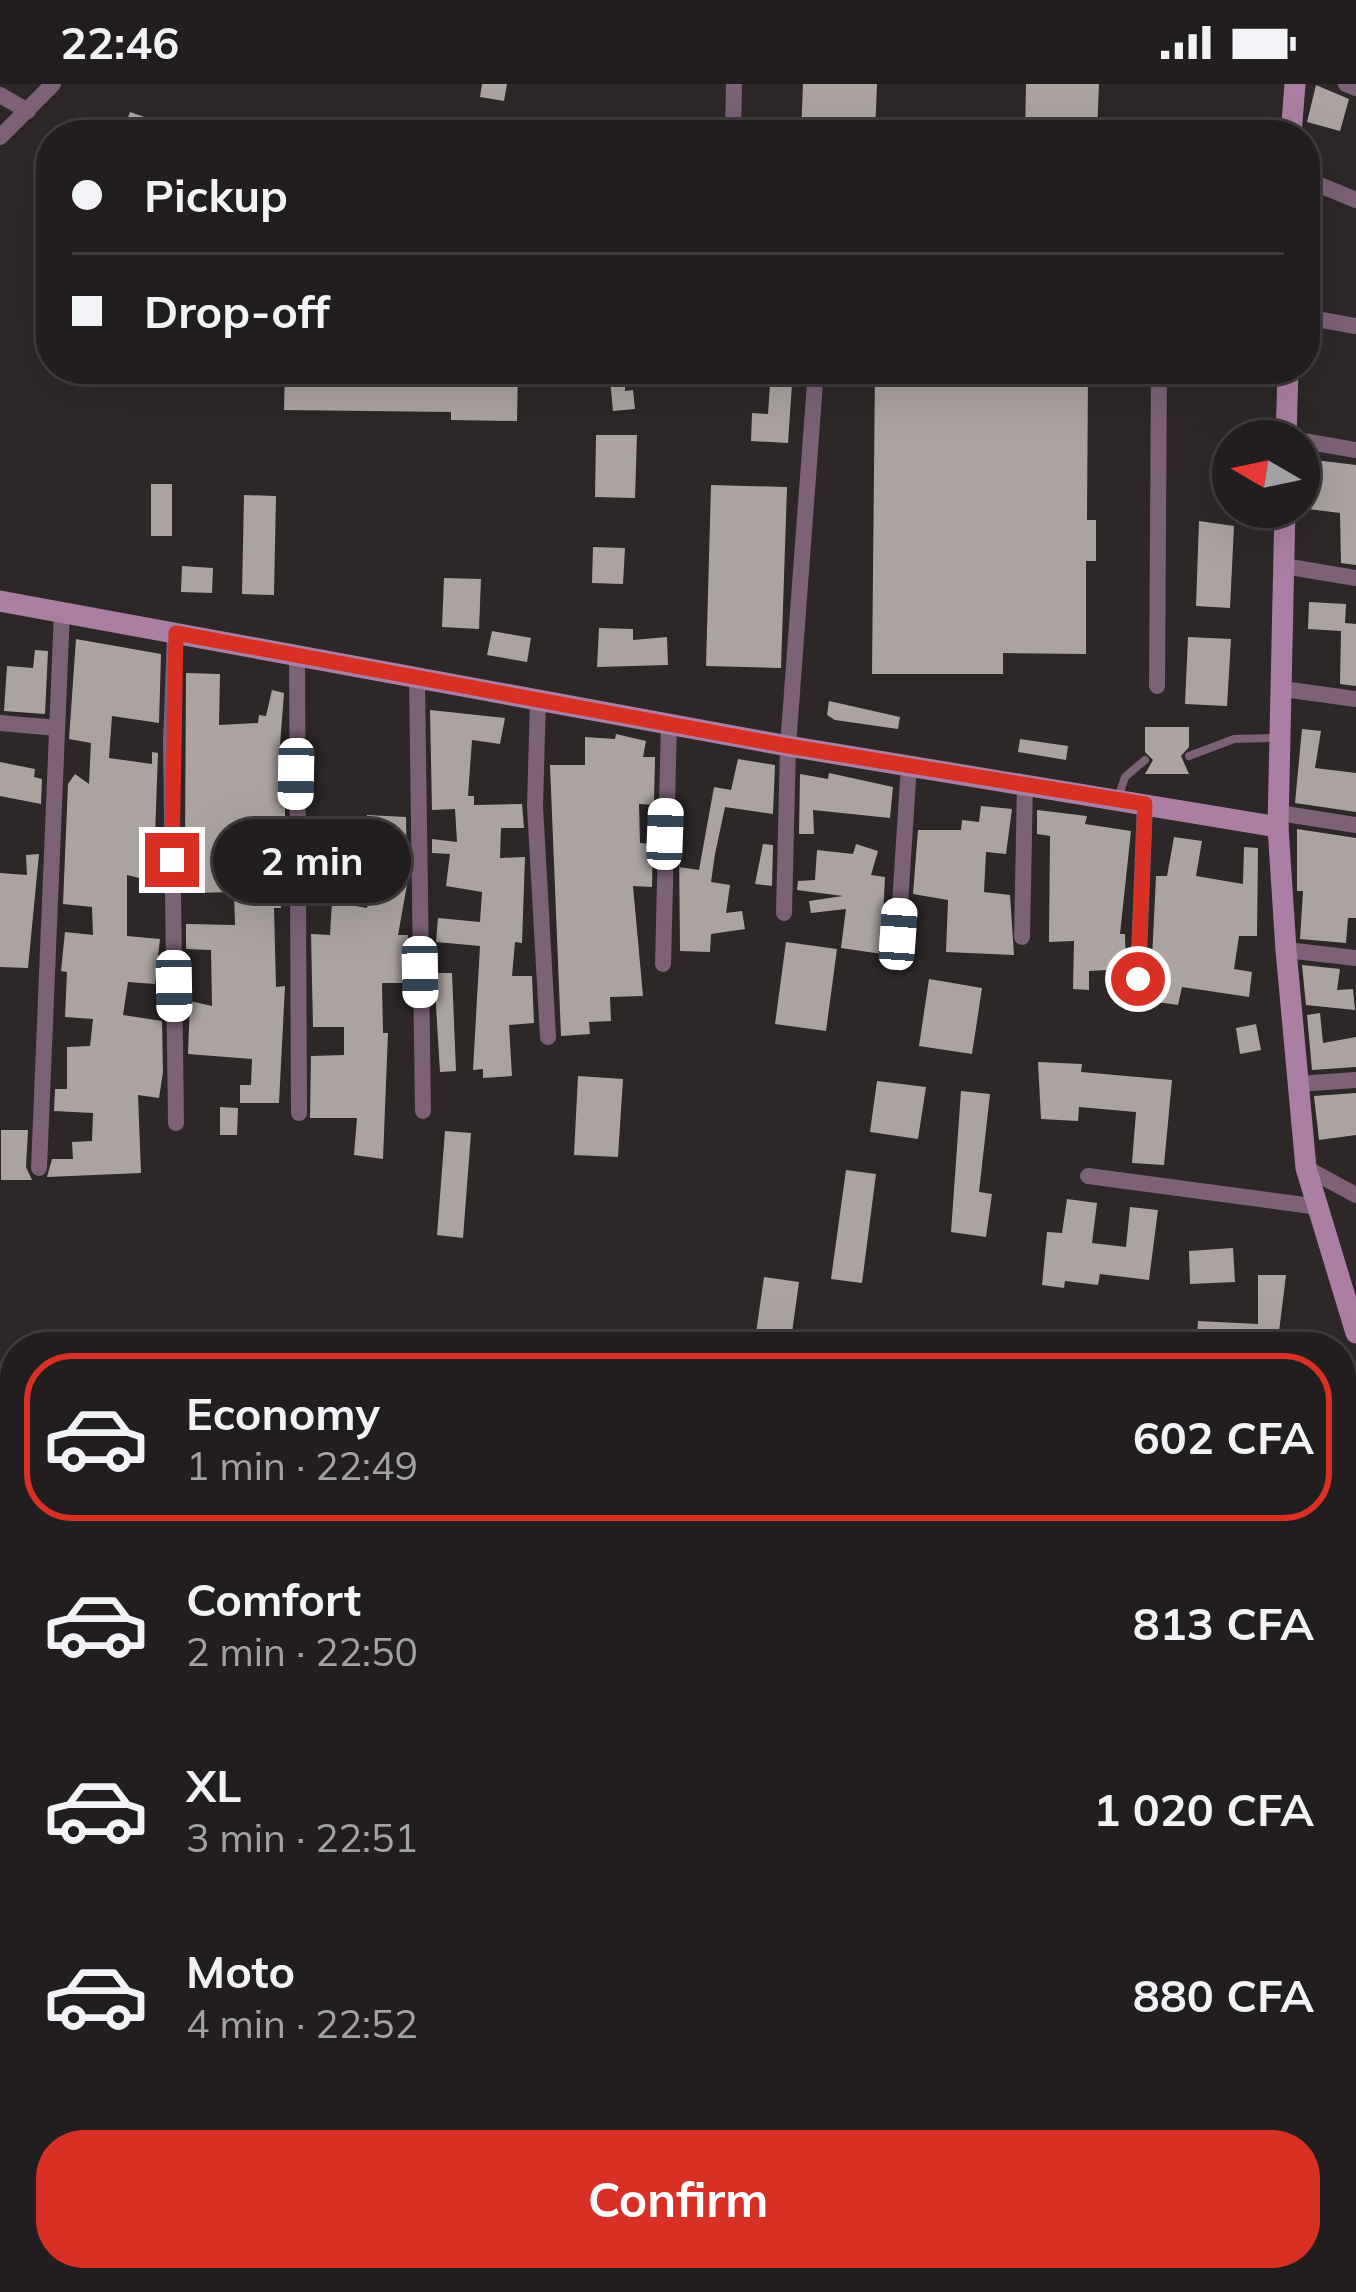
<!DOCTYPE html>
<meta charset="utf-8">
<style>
:root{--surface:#221d1e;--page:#2a2627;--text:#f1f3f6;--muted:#a2a2a4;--line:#3f3b3c;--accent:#d93025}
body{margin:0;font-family:Mulish,sans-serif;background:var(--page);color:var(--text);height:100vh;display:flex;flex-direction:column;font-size:45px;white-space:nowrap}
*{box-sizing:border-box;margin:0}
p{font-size:39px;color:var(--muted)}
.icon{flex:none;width:66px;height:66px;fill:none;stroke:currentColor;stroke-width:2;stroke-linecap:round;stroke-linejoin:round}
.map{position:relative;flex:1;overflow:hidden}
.details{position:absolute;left:0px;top:1248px;width:1356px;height:960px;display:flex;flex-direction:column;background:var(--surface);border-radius:48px 48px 0 0;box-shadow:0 12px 48px #0002,0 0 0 3px var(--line)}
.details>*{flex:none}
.banner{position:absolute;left:36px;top:36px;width:1284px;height:264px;border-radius:48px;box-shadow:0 12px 48px #0002,0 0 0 3px var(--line);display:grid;align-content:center;height:264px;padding:0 36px;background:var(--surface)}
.needle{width:78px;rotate:279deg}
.fabs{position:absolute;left:1212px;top:336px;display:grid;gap:24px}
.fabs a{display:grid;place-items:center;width:108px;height:108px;border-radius:50%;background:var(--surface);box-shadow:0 12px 48px #0002,0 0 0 3px var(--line);font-size:60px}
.end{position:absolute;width:54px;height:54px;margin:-27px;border:15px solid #d93025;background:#fff;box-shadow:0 0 0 6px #fff}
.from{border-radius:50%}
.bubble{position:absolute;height:84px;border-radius:42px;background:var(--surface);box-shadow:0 12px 48px #0002,0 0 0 3px var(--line);font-size:39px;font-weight:700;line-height:84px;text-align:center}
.car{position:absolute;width:36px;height:72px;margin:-36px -18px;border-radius:15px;box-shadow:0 0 9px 3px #0007;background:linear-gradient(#fff 24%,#345 0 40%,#fff 0 76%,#345 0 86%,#fff 0)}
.banner b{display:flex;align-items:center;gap:42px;height:114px;font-size:45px}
.banner b+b{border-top:3px solid var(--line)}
.banner i{width:30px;height:30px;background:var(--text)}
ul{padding:21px 0 0;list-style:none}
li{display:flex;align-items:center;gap:36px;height:168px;margin:0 24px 18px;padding:0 12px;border:6px solid transparent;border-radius:48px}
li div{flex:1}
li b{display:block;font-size:45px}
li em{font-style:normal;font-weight:700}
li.active{border-color:var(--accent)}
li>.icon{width:108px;height:108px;stroke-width:1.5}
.button{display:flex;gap:24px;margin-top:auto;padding:24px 36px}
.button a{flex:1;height:138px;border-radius:48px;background:var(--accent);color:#fff;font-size:48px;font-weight:700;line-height:138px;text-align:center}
.status{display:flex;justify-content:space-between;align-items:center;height:84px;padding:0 60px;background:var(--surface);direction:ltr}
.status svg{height:33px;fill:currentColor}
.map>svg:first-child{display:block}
</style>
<div class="status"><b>22:46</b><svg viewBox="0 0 49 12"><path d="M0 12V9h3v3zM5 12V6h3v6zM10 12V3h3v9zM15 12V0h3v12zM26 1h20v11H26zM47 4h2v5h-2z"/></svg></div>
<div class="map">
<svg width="1356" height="2208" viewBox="0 0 1356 2208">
<rect width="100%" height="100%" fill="#2d2728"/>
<!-- forest -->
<path fill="#6e480e" d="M7,1990L15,2018V2193H65L59,2208H0V1991Z"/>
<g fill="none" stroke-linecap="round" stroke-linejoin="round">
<!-- stream -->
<path stroke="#7f65ab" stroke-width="6" d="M854,2208L857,2193"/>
</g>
<!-- building -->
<g fill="#aaa3a0">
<path d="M482,0H507L504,17L480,13Z"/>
<path d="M803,0H877L875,51H801Z"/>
<path d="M1026,0H1099L1097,51H1025Z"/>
<path d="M1316,1L1349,15L1340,47L1307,38Z"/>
<path d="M130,28L190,49L189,51L123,47Z"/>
<path d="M285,285H518L517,337L451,336V328L284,326Z"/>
<path d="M609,285H625V307L633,306L635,325L613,327Z"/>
<path d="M771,285H793L788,359L751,357L752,329L768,330Z"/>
<path d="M875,286L1088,288L1087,436H1096V477H1086V570L1003,569V590H872Z"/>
<path d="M596,351H637L635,414L595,413Z"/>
<path d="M1315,376L1356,381V481L1341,479L1340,429L1308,425Z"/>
<rect x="151" y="400" width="21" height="52"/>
<path d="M711,401L787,403L781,584L706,582Z"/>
<path d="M244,411L276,412L274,511L242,510Z"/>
<path d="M1199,437L1234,442L1230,524L1196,522Z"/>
<path d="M593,463L625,464L623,500L592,499Z"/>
<path d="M182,482L213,484L212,509L181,508Z"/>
<path d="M444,494L481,495L479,545L442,543Z"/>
<path d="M1309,518L1346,520L1345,539L1356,540V602L1340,600L1341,547L1308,545Z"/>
<path d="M599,544L633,545V556L667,553L668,581L597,583Z"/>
<path d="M492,547L531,554L527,578L487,571Z"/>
<path d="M1188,553L1231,555L1227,622L1185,620Z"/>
<path d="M76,555L161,570L159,639L112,632L109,674L152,680V668L158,669L155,752L143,795L127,791V852L160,855L155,900L128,898L123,931L162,937L163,988L159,1014L138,1011L141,1089L47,1093L52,1075H73L72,1058L92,1057L93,1029L54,1027L55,1005H67V963L90,962L93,935L65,933L67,888L61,887L65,848L93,851L92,823L63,820L68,700L75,690L89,700L91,659L69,655Z"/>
<path d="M35,566L48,567L45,630L4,627L7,582L33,584Z"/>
<path d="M186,589L220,590L219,641L258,639L259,631L266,632L272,606L284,609L279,673L285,674V739L267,738V749H262L264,794L280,793L281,824H274L276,903L285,902L279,1019H240V1001H251L252,975L188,970L190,917L212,922L211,866L186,865V840L235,841L234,808L194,809L193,762H185Z"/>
<path d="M829,617L900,633L898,645L835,636L827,631Z"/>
<path d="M430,626L505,634L500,660L472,656L468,712H474V721L522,720L524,744H501L500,774L525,773L522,859L515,858L512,892H532L534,939L509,941L512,992L483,994V985L473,986L480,862L436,858L438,834L480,838L482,808L446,802L450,770L432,769V755L457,758L455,725L432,726Z"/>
<path d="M1145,643H1189V663L1181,672L1189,690H1145L1153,676L1145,668Z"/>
<path d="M1302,645L1321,647L1315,684L1356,689V728L1295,719Z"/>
<path d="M616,650L646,657L643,673H655L654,721L639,720L640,759L653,760L652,803L633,802L643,912L610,913L611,937L589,938L590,950L561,952L550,681H585V653L615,655Z"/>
<path d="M1020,655L1068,662L1066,676L1018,668Z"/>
<path d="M738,675L775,681L773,730L725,723L715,770L711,798L730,801L726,829L742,827L745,845L711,850L710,868L680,867L679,761V783L699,786L714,703L731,706Z"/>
<path d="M0,678L35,685L34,693L42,695L41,720L0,712Z"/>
<path d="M829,689L893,703L890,734L813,726L814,750H799L800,690L828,695Z"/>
<path d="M981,722L1012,725L1006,770L986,768L984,808L1010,811L1014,871L946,868L948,816L913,810L918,746H961L962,736L979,738Z"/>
<path d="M1037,726L1087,732L1085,740L1131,747L1120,850H1125L1126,885L1089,887V906L1073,905L1074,857L1049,858L1050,752L1037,750Z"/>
<path d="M367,731L406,733L407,801L398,851H408V899H382L383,949H388L383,1075L354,1071L357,1034H310L311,972L344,971V943H313L311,850L330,851L332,818L367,824L373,793L311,792V770H318L320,751L362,757Z"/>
<path d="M1297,745L1356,754V834H1348L1346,859L1300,855L1303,807H1297Z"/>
<path d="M1174,753L1202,757L1196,792L1243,800L1244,763L1258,764L1257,852H1239L1234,885L1252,888L1249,913L1182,903L1178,921L1150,917L1156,792H1167Z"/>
<path d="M763,760L773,761L772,802L755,800Z"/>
<path d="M856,760L878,767L871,791L885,793L882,855L891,860L889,871L841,864L846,825L811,829L809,817L843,812L797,806L798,797L815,796L817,766L853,770Z"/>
<path d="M39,770L28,884L0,883V789L27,791L26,771Z"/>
<path d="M786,858L837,865L826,947L775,940Z"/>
<path d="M1302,881L1340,885L1337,906L1353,905L1355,926L1306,921Z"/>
<path d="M434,889H452L456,987L440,988Z"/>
<path d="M929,895L982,904L972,970L919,962Z"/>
<path d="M1320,929L1323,959L1356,953V983L1312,986L1307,931Z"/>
<path d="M1256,940L1261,966L1240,970L1236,944Z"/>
<path d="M1038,978L1082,980L1081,988L1172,996L1164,1081L1132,1079L1136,1028L1079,1023L1078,1037L1041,1035Z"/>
<path d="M578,992L623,995L618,1073L574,1071Z"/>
<path d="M877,997L926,1003L918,1055L870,1048Z"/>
<path d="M961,1007L990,1010L979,1108L992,1110L986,1153L951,1148Z"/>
<path d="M1356,1009V1051L1319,1056L1314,1012Z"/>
<path d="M220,1023L238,1024L237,1051H220Z"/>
<path d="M1,1046H28L26,1083L32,1096H1Z"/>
<path d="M445,1047L471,1049L463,1154L437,1151Z"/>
<path d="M846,1086L876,1090L862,1199L831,1195Z"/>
<path d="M1067,1115L1097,1119L1092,1159L1126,1163L1130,1123L1158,1126L1149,1196L1100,1190L1098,1201L1065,1197L1064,1204L1042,1201L1047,1148L1062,1149Z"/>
<path d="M1233,1164L1235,1198L1190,1200L1189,1167Z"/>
<path d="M1258,1191H1286L1278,1256L1197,1253L1198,1237L1258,1240Z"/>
<path d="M764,1193L799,1198L790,1263H754Z"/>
<path d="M1356,1365V1384L1341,1390V1370Z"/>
<path d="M1356,1482V1519L1341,1524V1487Z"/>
<path d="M15,1538V1634L9,1635L0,1594V1541Z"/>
<path d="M1356,1651V1684L1341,1688V1654Z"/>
<path d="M15,1706V1742L0,1746V1710Z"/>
<path d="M1356,1827V1897L1341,1904V1832Z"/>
<path d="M1356,1952V2020L1341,2025V1958Z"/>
<path d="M1356,2095V2131L1341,2136V2100Z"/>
<path d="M606,2193H694L696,2201L722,2193H779L782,2208H764L761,2196L723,2208H611Z"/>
<path d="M996,2193H1113L1118,2208H1001Z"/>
</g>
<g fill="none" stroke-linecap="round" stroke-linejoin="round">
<!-- path -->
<path stroke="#888384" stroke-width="3" stroke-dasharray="9 6" stroke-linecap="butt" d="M1020,2193L1024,2208"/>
<!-- lane -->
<g stroke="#7c6177" stroke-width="8">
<path d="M1189,672L1234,655L1274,654"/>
<path d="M1118,714L1125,693L1145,676"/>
</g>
<!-- street -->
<g stroke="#7c6177" stroke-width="16">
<path d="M1346,0L1356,4"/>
<path d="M0,11L28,27"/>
<path d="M733,51L734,0"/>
<path d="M0,53L53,0"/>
<path d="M1305,95L1356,116"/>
<path d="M1305,233L1356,242"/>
<path d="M1286,354L1356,366"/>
<path d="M1284,482L1356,494"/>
<path d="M175,549L171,658L176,1039"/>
<path d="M297,572L299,1029"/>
<path d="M417,596L423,1027"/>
<path d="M1157,602L1159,285"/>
<path d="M1283,605L1356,615"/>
<path d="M538,615L535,722L548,953"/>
<path d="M0,639L57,644"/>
<path d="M1279,729L1356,741"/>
<path d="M784,829L788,662L816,285"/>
<path d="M898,850L909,681"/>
<path d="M1022,853L1025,700"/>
<path d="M1286,866L1356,874"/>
<path d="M663,880L669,639"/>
<path d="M1138,895L1145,720"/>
<path d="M1298,1000L1356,996"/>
<path d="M39,1084L62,527"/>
<path d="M1306,1084L1356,1111"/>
<path d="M1088,1092L1319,1123"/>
<path d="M1341,1357L1356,1352"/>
<path d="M1341,1470L1356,1465"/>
<path d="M1341,1584L1356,1580"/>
<path d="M1341,1702L1356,1697"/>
<path d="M1341,1818L1356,1814"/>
<path d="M1341,1943L1356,1939"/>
<path d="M0,1968L15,1965"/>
<path d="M1341,2063L1356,2059"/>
<path d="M1341,2178L1356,2173"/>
<path d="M476,2204L504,2193"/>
<path d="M1238,2208L1290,2193"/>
</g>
<!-- secondary -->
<g stroke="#ab7fa3" stroke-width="21">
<path d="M1291,51L1295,0"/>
<path d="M1286,357L1288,285"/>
<path d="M1285,423L1278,743L1286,866L1306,1084L1356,1249"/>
<path d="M0,517L788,662L1278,743"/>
</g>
</g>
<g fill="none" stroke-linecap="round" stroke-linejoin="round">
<!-- route -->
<path stroke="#d93025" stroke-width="15" d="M172,776L176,549L788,662L1145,720L1138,895"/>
</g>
</svg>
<div class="fabs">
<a><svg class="needle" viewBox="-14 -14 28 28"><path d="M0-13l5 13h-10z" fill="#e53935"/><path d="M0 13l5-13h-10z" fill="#a2a2a4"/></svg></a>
</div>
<i class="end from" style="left:1138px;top:895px"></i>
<i class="end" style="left:172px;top:776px"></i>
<div class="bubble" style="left:213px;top:735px;width:198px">2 min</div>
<i class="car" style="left:296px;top:690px;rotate:181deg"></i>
<i class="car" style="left:665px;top:750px;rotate:2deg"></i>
<i class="car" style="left:898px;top:850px;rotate:4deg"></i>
<i class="car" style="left:420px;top:888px;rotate:179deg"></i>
<i class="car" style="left:174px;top:902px;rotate:179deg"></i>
<div class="banner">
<b><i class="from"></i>Pickup</b>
<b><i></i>Drop-off</b>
</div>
<section class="details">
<ul>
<li class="active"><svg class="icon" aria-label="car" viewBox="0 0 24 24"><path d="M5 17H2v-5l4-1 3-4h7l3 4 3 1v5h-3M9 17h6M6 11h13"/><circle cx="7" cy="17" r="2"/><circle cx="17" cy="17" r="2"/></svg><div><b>Economy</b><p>1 min · 22:49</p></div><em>602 CFA</em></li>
<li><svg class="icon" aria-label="car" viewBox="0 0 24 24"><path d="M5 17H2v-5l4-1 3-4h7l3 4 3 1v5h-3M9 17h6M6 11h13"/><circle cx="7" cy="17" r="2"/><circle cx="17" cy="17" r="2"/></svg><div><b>Comfort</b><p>2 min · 22:50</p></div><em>813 CFA</em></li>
<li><svg class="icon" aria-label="car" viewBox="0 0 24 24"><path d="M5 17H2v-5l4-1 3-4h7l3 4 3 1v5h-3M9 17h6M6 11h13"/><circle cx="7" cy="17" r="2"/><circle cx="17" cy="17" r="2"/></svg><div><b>XL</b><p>3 min · 22:51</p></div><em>1 020 CFA</em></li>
<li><svg class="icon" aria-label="car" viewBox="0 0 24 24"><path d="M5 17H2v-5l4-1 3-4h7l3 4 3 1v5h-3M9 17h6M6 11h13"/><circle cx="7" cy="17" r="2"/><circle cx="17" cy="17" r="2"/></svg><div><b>Moto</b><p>4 min · 22:52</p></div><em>880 CFA</em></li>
</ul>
<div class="button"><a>Confirm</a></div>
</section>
</div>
